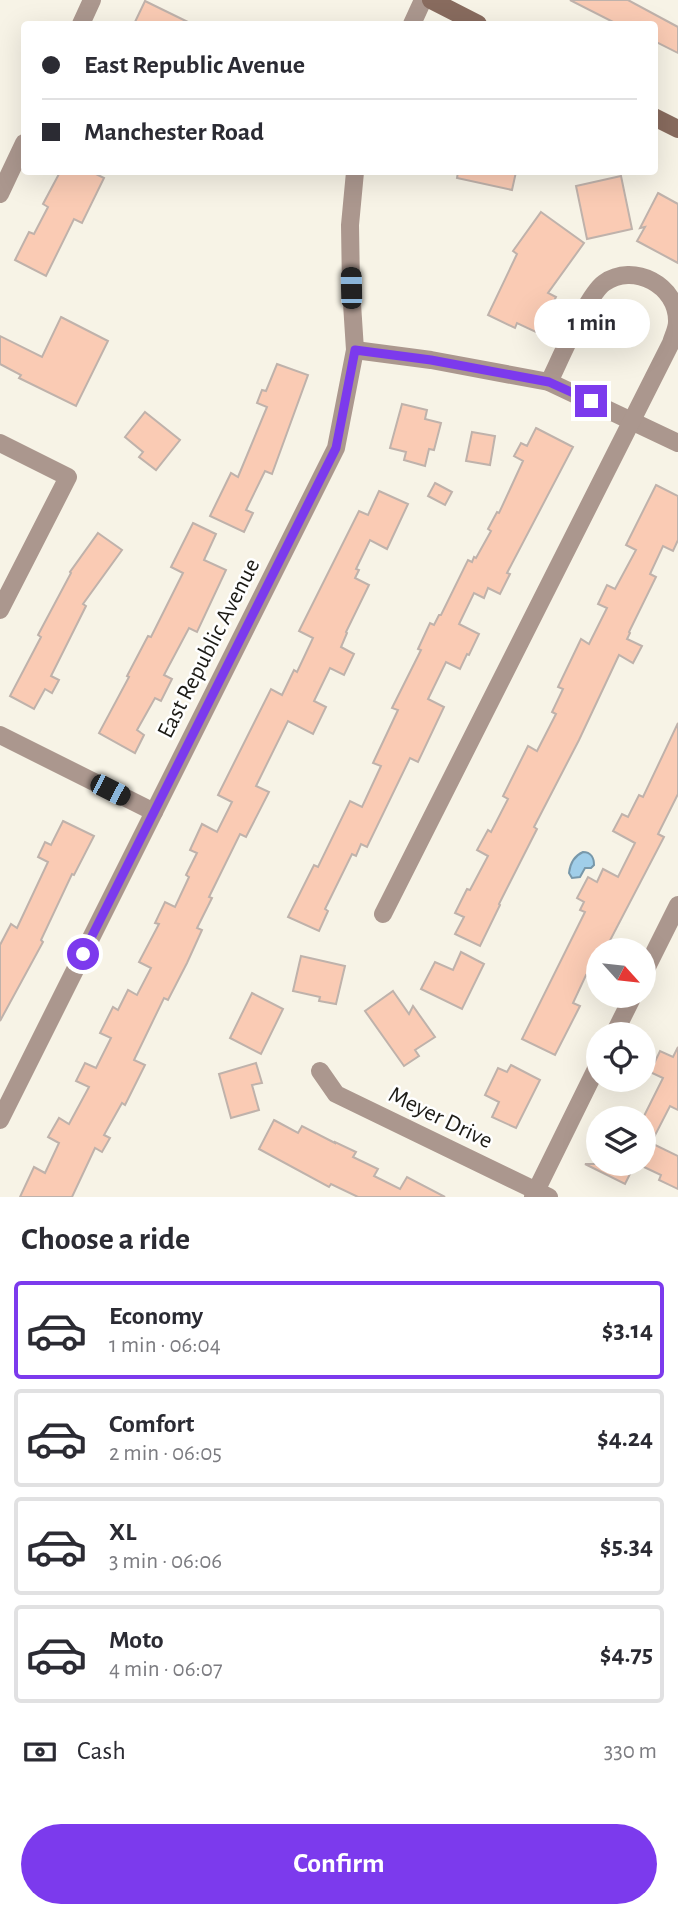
<!DOCTYPE html>
<meta charset="utf-8">
<style>
:root{--surface:#fff;--page:#f2f2f3;--text:#2b2b33;--muted:#7c7c81;--line:#e1e1e2;--accent:#7c3aed}
body{margin:0;font-family:"Alegreya Sans",sans-serif;background:var(--page);color:var(--text);height:100vh;display:flex;flex-direction:column;font-size:26px;white-space:nowrap}
*{box-sizing:border-box;margin:0}
p{font-size:23px;color:var(--muted)}
.icon{flex:none;width:38px;height:38px;fill:none;stroke:currentColor;stroke-width:2;stroke-linecap:round;stroke-linejoin:round}
.map{position:relative;height:1197px;overflow:hidden}
.panel{display:flex;flex-direction:column;background:var(--surface);flex:1}
.panel>*{flex:none}
.guide{position:absolute;left:21px;top:21px;width:637px;height:154px;border-radius:7px;box-shadow:0 7px 28px #0002;display:grid;align-content:center;height:154px;padding:0 21px;background:var(--surface)}
.needle{width:46px;rotate:117deg}
.buttons{position:absolute;left:586px;top:938px;display:grid;gap:14px}
.buttons a{display:grid;place-items:center;width:70px;height:70px;border-radius:50%;background:var(--surface);box-shadow:0 7px 28px #0002;font-size:35px}
.end{position:absolute;width:32px;height:32px;margin:-16px;border:9px solid #7c3aed;background:#fff;box-shadow:0 0 0 4px #fff}
.from{border-radius:50%}
.bubble{position:absolute;height:49px;border-radius:24px;background:var(--surface);box-shadow:0 7px 28px #0002;font-size:23px;font-weight:600;line-height:49px;text-align:center}
.car{position:absolute;width:21px;height:42px;margin:-21px -10px;border-radius:9px;box-shadow:0 0 5px 2px #0007;background:linear-gradient(#222 24%,#8ab4d8 0 40%,#222 0 76%,#8ab4d8 0 86%,#222 0)}
.guide b{display:flex;align-items:center;gap:24px;height:66px;font-size:26px}
.guide b+b{border-top:2px solid var(--line)}
.guide i{width:18px;height:18px;background:var(--text)}
ul{padding:0;list-style:none}
li{display:flex;align-items:center;gap:21px;height:98px;margin:0 14px 10px;padding:0 7px;border:4px solid var(--line);border-radius:7px}
li div{flex:1}
li b{display:block;font-size:26px}
li em{font-style:normal;font-weight:600}
li.on{border-color:var(--accent)}
li>.icon{width:63px;height:63px;stroke-width:1.5}
h2{padding:0 21px;font-size:32px;line-height:84px}
.pay{display:flex;align-items:center;gap:18px;height:77px;padding:0 21px;font-size:26px}
.pay p{margin-inline-start:auto}
.action{display:flex;gap:14px;margin-top:auto;padding:14px 21px}
.action a{flex:1;height:80px;border-radius:42px;background:var(--accent);color:#fff;font-size:28px;font-weight:600;line-height:80px;text-align:center}
.map>svg:first-child{display:block}
</style>
<div class="map">
<svg width="678" height="1197" viewBox="0 0 678 1197">
<rect width="100%" height="100%" fill="#f7f3e6"/>
<!-- water -->
<g fill="#a0cee9" stroke="#7898aa" stroke-width="2">
<path d="M627,307L633,315L629,318L644,337L632,346L610,320Z"/>
<path d="M583,852C591,852 594,858 594,865L591,868H585L580,877L572,878L569,873C570,864 574,856 583,852Z"/>
</g>
<!-- building -->
<g fill="#facbb4" stroke="#bfb2ab" stroke-width="2">
<path d="M570,0H628L678,27V53L654,41V24H617Z"/>
<path d="M145,1L192,24H134Z"/>
<path d="M60,172H92L104,178L82,223L74,219L46,276L15,260L29,232L34,234L48,207L43,204Z"/>
<path d="M458,172H516L512,190L457,178Z"/>
<path d="M621,176L632,229L587,239L576,186Z"/>
<path d="M658,193L678,204V263L637,241L645,227L640,228Z"/>
<path d="M541,212L584,243L548,293L556,297L538,333L517,323L515,328L488,315L517,254L513,251Z"/>
<path d="M61,317L108,341L76,406L19,378L21,375L0,364V336L42,357Z"/>
<path d="M277,364L308,375L272,474L265,471L246,510L253,513L244,532L210,516L231,473L238,477L267,407L257,403L262,390L266,391Z"/>
<path d="M402,404L427,410L425,419L441,423L434,450L429,449L425,466L404,460L406,452L390,448Z"/>
<path d="M145,412L180,440L156,470L139,457L143,452L125,437Z"/>
<path d="M536,428L573,447L507,573L510,574L500,594L488,588L484,598L474,593L459,624L479,634L469,655L467,654L460,669L446,662L428,699L444,707L418,762L410,758L367,847L361,844L356,856L352,854L325,909L328,911L319,931L288,917L314,865L318,867L350,801L362,807L381,766L373,763L398,710L392,708L421,650L418,649L430,623L434,625L439,615H441L468,560L472,562L474,557L476,558L491,531L488,529L497,512L499,513L523,461L514,456L521,443L527,446Z"/>
<path d="M472,432L495,436L490,465L466,461Z"/>
<path d="M435,483L452,492L445,505L428,496Z"/>
<path d="M656,485L678,496V540L673,551L663,546L650,574L656,577L629,632L630,633L627,639L642,646L633,663L619,655L579,740L534,827L537,829L499,904L500,905L480,946L455,934L464,917L455,913L467,889L470,890L488,856L477,850L488,830L491,832L508,799L503,796L528,746L537,751L556,714L552,712L563,689L558,687L581,639L589,644L607,608L598,604L607,585L615,589L636,550L626,545Z"/>
<path d="M379,491L408,504L387,549L370,540L356,569L359,570L355,578L369,585L346,632L347,633L341,647L354,654L344,675L330,668L314,701L326,707L313,734L288,721L256,786L269,792L246,837L240,834L209,897L212,898L197,928L202,930L187,963L168,1000L164,998L134,1060L145,1065L125,1105L122,1103L104,1135L110,1138L102,1152L95,1148L72,1197H20L34,1167L45,1173L59,1143L48,1137L59,1118L69,1124L89,1087L76,1081L85,1063L96,1068L111,1038L100,1033L113,1007L118,1010L128,990L137,995L151,968L139,962L159,924L155,923L165,902L175,907L189,877L186,875L197,853L190,850L202,824L217,832L232,802L218,795L271,689L282,695L294,670L297,672L313,638L299,631L359,511L368,515Z"/>
<path d="M193,523L216,534L204,560L226,570L197,632L189,628L164,675L172,679L161,701L155,698L137,730L144,735L135,753L99,733L129,677L127,676L148,636L151,637L183,573L171,567Z"/>
<path d="M98,533L122,550L83,604L86,606L51,676L59,680L52,693L45,689L34,709L10,696L41,637L38,635L71,573L70,572Z"/>
<path d="M678,723V794L658,834L664,837L605,950H598V981L586,975L573,1003L580,1006L555,1055L522,1039L585,912L580,910L584,902L577,898L588,877L597,882L603,869L618,877L635,843L613,831L622,814L628,817L639,795L643,797Z"/>
<path d="M63,821L94,836L74,875L72,874L41,940L43,942L0,1021V945L11,924L17,928L48,862L38,857L45,842L51,845Z"/>
<path d="M461,952L484,964L462,1009L421,989L435,962L453,970Z"/>
<path d="M301,956L345,966L336,1004L319,1001L320,997L293,991Z"/>
<path d="M393,991L409,1014L413,1006L435,1037L415,1050L419,1056L404,1066L365,1011Z"/>
<path d="M252,993L283,1009L261,1054L230,1038Z"/>
<path d="M678,1047V1110L670,1106L651,1143L678,1156V1189L659,1180L661,1175L644,1167V1116L663,1078L650,1072L660,1051L673,1057Z"/>
<path d="M256,1063L262,1083L252,1085L259,1110L231,1118L219,1074Z"/>
<path d="M511,1065L540,1080L516,1128L492,1117L499,1102L485,1095L498,1068L507,1072Z"/>
<path d="M274,1120L298,1133L302,1126L335,1143V1142L356,1152L353,1157L378,1169L374,1176L400,1189L407,1177L445,1197H358L331,1184L329,1187L259,1149Z"/>
<path d="M585,1164H635L625,1184Z"/>
</g>
<g fill="none" stroke-linecap="round" stroke-linejoin="round">
<!-- street -->
<g stroke="#ab978e" stroke-width="18">
<path d="M81,24L92,0"/>
<path d="M412,24L423,0"/>
<path d="M0,194L24,143"/>
<path d="M355,350L431,360L549,382L678,443"/>
<path d="M0,443L68,477L0,610"/>
<path d="M0,735L154,812"/>
<path d="M383,914L671,343C673,336 677,329 677,322C678,285 633,262 604,283C587,295 560,360 549,382"/>
<path d="M644,973L678,905"/>
<path d="M614,1034L633,996"/>
<path d="M320,1071L336,1094L549,1197"/>
<path d="M0,1120L336,448L355,350L351,288L350,225L355,172"/>
<path d="M533,1197L598,1065"/>
</g>
<!-- secondary -->
<g stroke="#886b5e" stroke-width="18">
<path d="M431,0L478,24"/>
<path d="M654,117L678,129"/>
</g>
</g>
<g fill="none" stroke-linecap="round" stroke-linejoin="round">
<!-- route -->
<path stroke="#7c3aed" stroke-width="9" d="M83,954L336,448L355,350L431,360L549,382L591,401"/>
</g>
<g text-anchor="middle" stroke-width="5" stroke-linejoin="round" paint-order="stroke">
<!-- street labels -->
<g font-size="24" fill="#1c1b16" stroke="#fff">
<text transform="translate(208 648) rotate(-63)" y="8">East Republic Avenue</text>
<text transform="translate(441 1117) rotate(26)" y="8">Meyer Drive</text>
</g>
</g>
</svg>
<div class="buttons">
<a><svg class="needle" viewBox="-14 -14 28 28"><path d="M0-13l5 13h-10z" fill="#e53935"/><path d="M0 13l5-13h-10z" fill="#7c7c81"/></svg></a>
<a><svg class="icon" aria-label="locate" viewBox="0 0 24 24"><circle cx="12" cy="12" r="6"/><path d="M12 2v4M12 18v4M2 12h4M18 12h4"/></svg></a>
<a><svg class="icon" aria-label="layers" viewBox="0 0 24 24"><path d="M12 4l9 5-9 5-9-5zM3 14l9 5 9-5"/></svg></a>
</div>
<i class="end from" style="left:83px;top:954px"></i>
<i class="end" style="left:591px;top:401px"></i>
<div class="bubble" style="left:534px;top:299px;width:116px">1 min</div>
<i class="car" style="left:351px;top:288px;rotate:359deg"></i>
<i class="car" style="left:110px;top:790px;rotate:117deg"></i>
<div class="guide">
<b><i class="from"></i>East Republic Avenue</b>
<b><i></i>Manchester Road</b>
</div>
</div>
<section class="panel">
<h2>Choose a ride</h2>
<ul>
<li class="on"><svg class="icon" aria-label="car" viewBox="0 0 24 24"><path d="M5 17H2v-5l4-1 3-4h7l3 4 3 1v5h-3M9 17h6M6 11h13"/><circle cx="7" cy="17" r="2"/><circle cx="17" cy="17" r="2"/></svg><div><b>Economy</b><p>1 min · 06:04</p></div><em>$3.14</em></li>
<li><svg class="icon" aria-label="car" viewBox="0 0 24 24"><path d="M5 17H2v-5l4-1 3-4h7l3 4 3 1v5h-3M9 17h6M6 11h13"/><circle cx="7" cy="17" r="2"/><circle cx="17" cy="17" r="2"/></svg><div><b>Comfort</b><p>2 min · 06:05</p></div><em>$4.24</em></li>
<li><svg class="icon" aria-label="car" viewBox="0 0 24 24"><path d="M5 17H2v-5l4-1 3-4h7l3 4 3 1v5h-3M9 17h6M6 11h13"/><circle cx="7" cy="17" r="2"/><circle cx="17" cy="17" r="2"/></svg><div><b>XL</b><p>3 min · 06:06</p></div><em>$5.34</em></li>
<li><svg class="icon" aria-label="car" viewBox="0 0 24 24"><path d="M5 17H2v-5l4-1 3-4h7l3 4 3 1v5h-3M9 17h6M6 11h13"/><circle cx="7" cy="17" r="2"/><circle cx="17" cy="17" r="2"/></svg><div><b>Moto</b><p>4 min · 06:07</p></div><em>$4.75</em></li>
</ul>
<div class="pay"><svg class="icon" aria-label="cash" viewBox="0 0 24 24"><path d="M3 7h18v10H3z"/><circle cx="12" cy="12" r="2"/></svg>Cash<p>330 m</p></div>
<div class="action"><a>Confirm</a></div>
</section>
